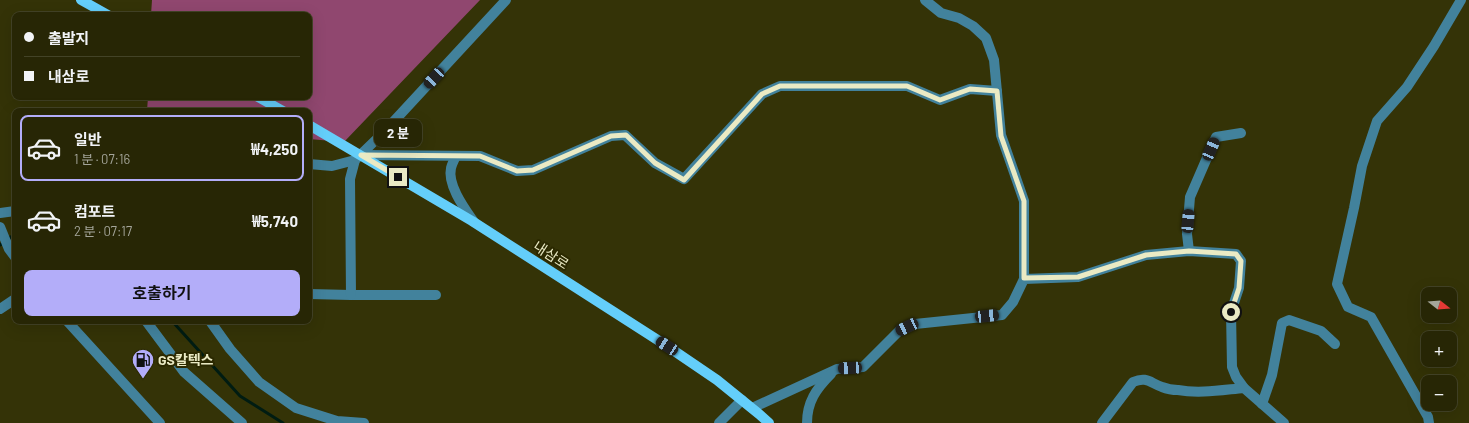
<!DOCTYPE html>
<html lang="ko">
<meta charset="utf-8">
<style>
:root{--surface:#272605;--page:#333213;--text:#f1f3f6;--muted:#a4a59a;--line:#434327;--accent:#b3adf9}
body{margin:0;font-family:Barlow,"Noto Sans KR",sans-serif;background:var(--page);color:var(--text);height:100vh;display:flex;flex-direction:column;font-size:15px;white-space:nowrap}
*{box-sizing:border-box;margin:0}
p{font-size:13px;color:var(--muted)}
.icon{flex:none;width:22px;height:22px;fill:none;stroke:currentColor;stroke-width:2;stroke-linecap:round;stroke-linejoin:round}
.map{position:relative;flex:1;overflow:hidden}
.panel{position:absolute;left:12px;top:108px;width:300px;height:216px;display:flex;flex-direction:column;background:var(--surface);border-radius:8px;box-shadow:0 4px 16px #0002,0 0 0 1px var(--line)}
.panel>*{flex:none}
.hud{position:absolute;left:12px;top:12px;width:300px;height:88px;border-radius:8px;box-shadow:0 4px 16px #0002,0 0 0 1px var(--line);display:grid;align-content:center;height:88px;padding:0 12px;background:var(--surface)}
.needle{width:26px;rotate:107deg}
.fabs{position:absolute;left:1421px;top:287px;display:grid;gap:8px}
.fabs a{display:grid;place-items:center;width:36px;height:36px;border-radius:8px;background:var(--surface);box-shadow:0 4px 16px #0002,0 0 0 1px var(--line);font-size:20px}
.end{position:absolute;width:18px;height:18px;margin:-9px;border:5px solid #eaeac4;background:#111;box-shadow:0 0 0 2px #111}
.from{border-radius:50%}
.bubble{position:absolute;height:28px;border-radius:8px;background:var(--surface);box-shadow:0 4px 16px #0002,0 0 0 1px var(--line);font-size:13px;font-weight:700;line-height:28px;text-align:center}
.car{position:absolute;width:12px;height:24px;margin:-12px -6px;border-radius:5px;box-shadow:0 0 3px 1px #0007;background:linear-gradient(#222 24%,#8ab4d8 0 40%,#222 0 76%,#8ab4d8 0 86%,#222 0)}
.hud b{display:flex;align-items:center;gap:14px;height:38px;font-size:15px}
.hud b+b{border-top:1px solid var(--line)}
.hud i{width:10px;height:10px;background:var(--text)}
ul{padding:7px 0 0;list-style:none}
li{display:flex;align-items:center;gap:12px;height:66px;margin:0 8px 6px;padding:0 4px;border:2px solid transparent;border-radius:8px}
li div{flex:1}
li b{display:block;font-size:15px}
li em{font-style:normal;font-weight:700}
li.current{border-color:var(--accent)}
li>.icon{width:36px;height:36px;stroke-width:1.5}
.primary-button{display:flex;gap:8px;margin-top:auto;padding:8px 12px}
.primary-button a{flex:1;height:46px;border-radius:8px;background:var(--accent);color:#111;font-size:16px;font-weight:700;line-height:46px;text-align:center}
.map>svg:first-child{display:block}
</style>
<div class="map">
<svg width="1469" height="423" viewBox="0 0 1469 423">
<rect width="100%" height="100%" fill="#343307"/>
<!-- forest -->
<path fill="#90476f" d="M152,0H480L344,142L309,139V111H147L148,97H309V15H151Z"/>
<g fill="none" stroke-linecap="round" stroke-linejoin="round">
<!-- stream -->
<g stroke="#001c12" stroke-width="3">
<path d="M0,245L15,234"/>
<path d="M172,321L240,396L283,423"/>
</g>
<!-- minor -->
<g stroke="#42829c" stroke-width="10">
<path d="M925,0L941,13L959,18L973,26L986,38L994,60L1001,135L1024,201V279"/>
<path d="M361,155L480,156L517,171L533,170L611,136L625,135L655,163L684,179L762,94L780,86H907L940,100L970,89L997,91"/>
<path d="M456,156C454,160 452,164 451,168C447,185 465,209 474,222"/>
<path d="M309,164L332,166L355,160L383,133L506,0"/>
<path d="M0,213L15,211"/>
<path d="M0,227L9,249L15,257"/>
<path d="M1189,251L1187,234L1190,197L1216,137L1241,133"/>
<path d="M309,294L351,295H436"/>
<path d="M351,295L350,179L355,160"/>
<path d="M0,309L15,299"/>
<path d="M67,321L160,423"/>
<path d="M146,321L184,372L242,423"/>
<path d="M210,321L230,349L259,382L296,408L337,421L364,423"/>
<path d="M1262,404L1272,375L1282,323L1289,320L1321,331L1335,344"/>
<path d="M752,408L837,369L863,367L899,331L915,324L1002,315L1013,302L1024,279L1078,277L1146,255L1189,251L1236,254L1241,261L1239,288L1231,312L1232,367L1236,377L1244,388L1284,423"/>
<path d="M719,423L742,400"/>
<path d="M807,423C807,402 816,389 831,374"/>
<path d="M1102,423L1133,382C1147,376 1150,383 1162,387C1167,389 1173,390 1178,390C1199,394 1222,390 1244,388"/>
<path d="M1429,423L1428,417L1371,317L1348,307L1337,284L1354,208L1362,166L1377,121L1407,87L1434,46L1461,0"/>
</g>
<!-- major -->
<g stroke="#64cefa" stroke-width="10">
<path d="M81,0L108,15"/>
<path d="M258,97L283,111"/>
<path d="M309,125L472,221L667,346L717,380L759,414L769,423"/>
</g>
</g>
<g fill="none" stroke-linecap="round" stroke-linejoin="round">
<!-- route -->
<path stroke="#eaeac4" stroke-width="5" d="M398,177L361,155L480,156L517,171L533,170L611,136L626,135L655,163L684,180L762,94L780,86H907L940,100L970,89L997,91L1001,136L1024,201V278L1078,277L1146,255L1189,251L1236,254L1241,261L1239,288L1231,312"/>
</g>
<!-- icons -->
<defs>
<g id="fuel-pin" transform="scale(1.15)"><path d="M0 17L-7.5 6A9.5 9.5 0 1 1 7.5 6Z" fill="#b3adf9" stroke="#2b2900"/><path d="M-5.5-6h7V0h2V4h1.3V-2.5L3-4.5l.8-.8L6-3V5H2.5V1h-1V6h-7ZM-4.2-4.7v3.2H.2V-4.7Z" fill="#111"/></g>
</defs>
<g fill-rule="evenodd">
<use href="#fuel-pin" x="143" y="360"/>
</g>
<g text-anchor="middle" stroke-width="4" stroke-linejoin="round" paint-order="stroke">
<!-- street labels -->
<g font-size="14" fill="#eaeac4" stroke="#2b2900">
<text transform="translate(551 255) rotate(33)" y="5">내삼로</text>
</g>
<!-- poi labels -->
<g font-size="14" font-weight="bold" fill="#eaeac4" stroke="#2b2900" text-anchor="start">
<text x="158" y="365">GS칼텍스</text>
</g>
</g>
</svg>
<div class="fabs">
<a><svg class="needle" viewBox="-14 -14 28 28"><path d="M0-13l5 13h-10z" fill="#e53935"/><path d="M0 13l5-13h-10z" fill="#a4a59a"/></svg></a>
<a>+</a>
<a>−</a>
</div>
<i class="end from" style="left:1231px;top:312px"></i>
<i class="end" style="left:398px;top:177px"></i>
<div class="bubble" style="left:374px;top:119px;width:48px">2 분</div>
<i class="car" style="left:434px;top:78px;rotate:223deg"></i>
<i class="car" style="left:1211px;top:149px;rotate:23deg"></i>
<i class="car" style="left:1188px;top:221px;rotate:5deg"></i>
<i class="car" style="left:987px;top:316px;rotate:84deg"></i>
<i class="car" style="left:907px;top:327px;rotate:245deg"></i>
<i class="car" style="left:667px;top:346px;rotate:303deg"></i>
<i class="car" style="left:850px;top:368px;rotate:267deg"></i>
<div class="hud">
<b><i class="from"></i>출발지</b>
<b><i></i>내삼로</b>
</div>
<section class="panel">
<ul>
<li class="current"><svg class="icon" aria-label="car" viewBox="0 0 24 24"><path d="M5 17H2v-5l4-1 3-4h7l3 4 3 1v5h-3M9 17h6M6 11h13"/><circle cx="7" cy="17" r="2"/><circle cx="17" cy="17" r="2"/></svg><div><b>일반</b><p>1 분 · 07:16</p></div><em>₩4,250</em></li>
<li><svg class="icon" aria-label="car" viewBox="0 0 24 24"><path d="M5 17H2v-5l4-1 3-4h7l3 4 3 1v5h-3M9 17h6M6 11h13"/><circle cx="7" cy="17" r="2"/><circle cx="17" cy="17" r="2"/></svg><div><b>컴포트</b><p>2 분 · 07:17</p></div><em>₩5,740</em></li>
</ul>
<div class="primary-button"><a>호출하기</a></div>
</section>
</div>
